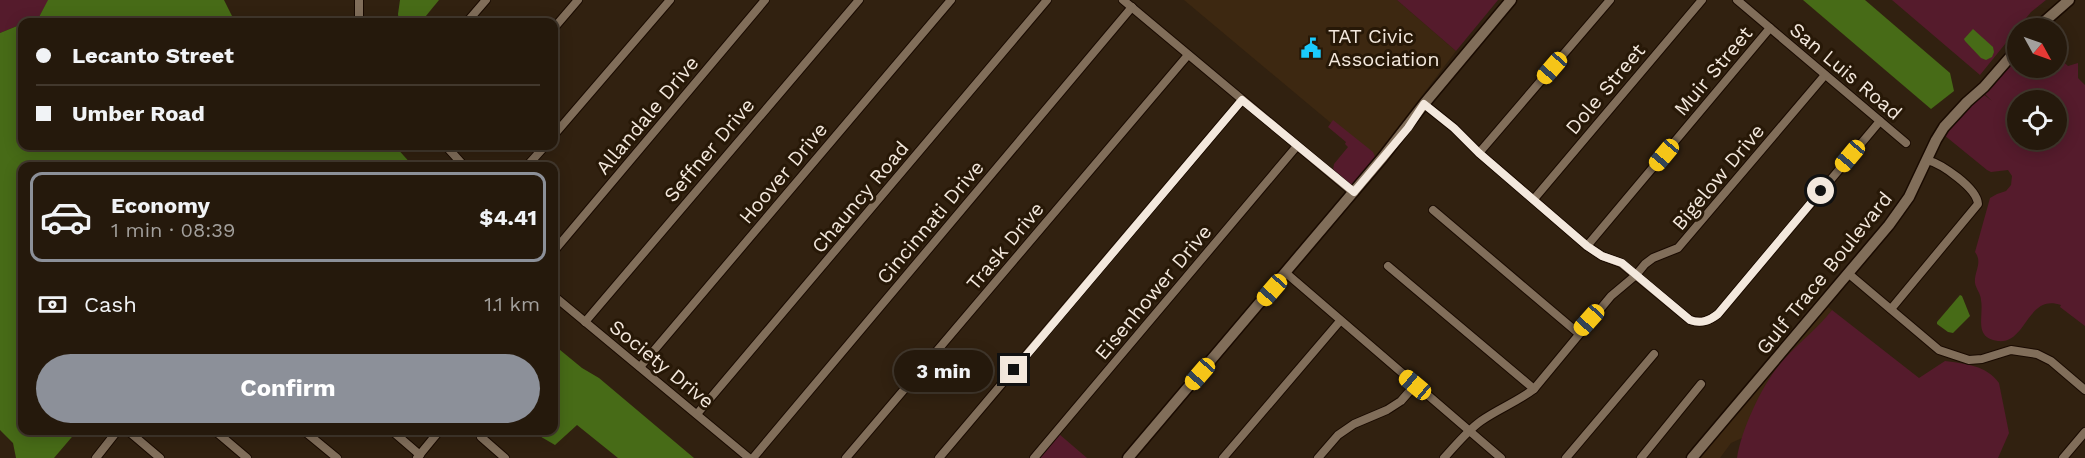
<!DOCTYPE html>
<meta charset="utf-8">
<style>
:root{--surface:#25190c;--page:#2d2215;--text:#f1f3f6;--muted:#a3a09d;--line:#42382d;--accent:#8c9099}
body{margin:0;font-family:"Work Sans",sans-serif;background:var(--page);color:var(--text);height:100vh;display:flex;flex-direction:column;font-size:22px;white-space:nowrap}
*{box-sizing:border-box;margin:0}
p{font-size:20px;color:var(--muted)}
.icon{flex:none;width:33px;height:33px;fill:none;stroke:currentColor;stroke-width:2;stroke-linecap:round;stroke-linejoin:round}
.map{position:relative;flex:1;overflow:hidden}
.sheet{position:absolute;left:18px;top:162px;width:540px;height:273px;display:flex;flex-direction:column;background:var(--surface);border-radius:12px;box-shadow:0 3px 15px #0003,0 0 0 2px var(--line)}
.sheet>*{flex:none}
.guide{position:absolute;left:18px;top:18px;width:540px;height:132px;border-radius:12px;box-shadow:0 3px 15px #0003,0 0 0 2px var(--line);display:grid;align-content:center;height:132px;padding:0 18px;background:var(--surface)}
.needle{width:39px;rotate:130deg}
.controls{position:absolute;left:2007px;top:18px;display:grid;gap:12px}
.controls a{display:grid;place-items:center;width:60px;height:60px;border-radius:50%;background:var(--surface);box-shadow:0 3px 15px #0003,0 0 0 2px var(--line);font-size:30px}
.end{position:absolute;width:27px;height:27px;margin:-14px;border:8px solid #f3e8dd;background:#111;box-shadow:0 0 0 3px #111}
.from{border-radius:50%}
.bubble{position:absolute;height:42px;border-radius:21px;background:var(--surface);box-shadow:0 3px 15px #0003,0 0 0 2px var(--line);font-size:20px;font-weight:700;line-height:42px;text-align:center}
.car{position:absolute;width:18px;height:36px;margin:-18px -9px;border-radius:8px;box-shadow:0 0 4px 2px #0007;background:linear-gradient(#f5c518 24%,#345 0 40%,#f5c518 0 76%,#345 0 86%,#f5c518 0)}
.guide b{display:flex;align-items:center;gap:21px;height:57px;font-size:22px}
.guide b+b{border-top:2px solid var(--line)}
.guide i{width:15px;height:15px;background:var(--text)}
ul{padding:10px 0 0;list-style:none}
li{display:flex;align-items:center;gap:18px;height:90px;margin:0 12px 9px;padding:0 6px;border:3px solid transparent;border-radius:12px}
li div{flex:1}
li b{display:block;font-size:22px}
li em{font-style:normal;font-weight:700}
li.active{border-color:var(--accent)}
li>.icon{width:54px;height:54px;stroke-width:1.5}
.pay{display:flex;align-items:center;gap:15px;height:66px;padding:0 18px;font-size:22px}
.pay p{margin-inline-start:auto}
.primary-button{display:flex;gap:12px;margin-top:auto;padding:12px 18px}
.primary-button a{flex:1;height:69px;border-radius:36px;background:var(--accent);color:#fff;font-size:24px;font-weight:700;line-height:69px;text-align:center}
.map>svg:first-child{display:block}
</style>
<div class="map">
<svg width="2085" height="458" viewBox="0 0 2085 458">
<rect width="100%" height="100%" fill="#312110"/>
<!-- built -->
<g fill="#3d2811">
<path d="M1184,0H1397L1456,51L1374,159Z"/>
<path d="M1827,306L1832,310L1823,322L1786,357L1771,375L1742,438L1731,443L1720,458H1697Z"/>
</g>
<!-- green -->
<g fill="#551b2c" fill-rule="evenodd">
<path d="M0,0H48V1L39,17L22,22V24L0,33Z"/>
<path d="M1397,0H1498L1456,51Z"/>
<path d="M1892,0H2046L2031,12L1980,75Z"/>
<path d="M2017,55L2018,68H2056L2057,56L2068,66L2078,63V78L2085,85V326L2060,307L2061,305C2027,293 2027,344 1998,341C1973,338 1984,316 1981,300C1981,294 1976,289 1975,283C1974,271 1983,263 1975,252L1990,198L1997,194L2006,191L2011,185L2012,176L2008,170L1991,172L1987,170L1944,135L1959,116L1983,94L1992,101L1985,94ZM2018,100H2056V140H2018Z"/>
<path d="M1333,120L1373,152L1376,159L1355,184H1349L1333,170L1334,164L1348,147L1345,144L1346,142L1328,127Z"/>
<path d="M1832,310L1919,378L1945,361C1966,364 1986,365 1999,383L2009,433L1998,458H1737C1741,429 1765,378 1786,357C1801,341 1818,328 1832,310Z"/>
<path d="M1059,434L1087,458H1038Z"/>
</g>
<!-- water -->
<g fill="#476b17">
<path d="M48,0H224L232,16L237,22H27L39,17Z"/>
<path d="M400,0H439L421,22H399L398,14Z"/>
<path d="M1803,0H1865L1950,73L1954,91L1931,109Z"/>
<path d="M22,24V146H395L413,166H22V430L77,431L54,458H16L13,443L0,430V33Z"/>
<path d="M1973,29L1993,47L1994,52L1992,57L1986,60L1981,58L1965,41L1964,39Z"/>
<path d="M1960,295L1962,296L1970,316L1953,333L1948,332L1937,324V322Z"/>
<path d="M554,345L582,368L599,378L694,458H618L577,425L555,445L531,431L554,430Z"/>
</g>
<g fill="none" stroke-linecap="round" stroke-linejoin="round">
<!-- minor casing -->
<g stroke="#190a00" stroke-width="10">
<g id="minor">
<path d="M359,0V22"/>
<path d="M1123,0L1354,193"/>
<path d="M1737,0L1906,143"/>
<path d="M467,22L486,0"/>
<path d="M554,28L578,0"/>
<path d="M1424,104L1454,128L1479,153L1587,246L1602,256L1621,263L1690,320C1701,324 1709,321 1718,314L1880,121"/>
<path d="M554,135L670,0"/>
<path d="M446,146L464,166"/>
<path d="M1479,153L1610,0"/>
<path d="M527,166L545,146"/>
<path d="M1534,199L1702,0"/>
<path d="M1433,210L1578,333"/>
<path d="M1587,246L1770,28"/>
<path d="M554,251L765,0"/>
<path d="M1388,266L1534,389"/>
<path d="M1286,273L1501,458"/>
<path d="M1849,274L1939,350L1969,360L1982,359L2011,350L2037,354L2051,361L2085,390"/>
<path d="M554,296L749,458"/>
<path d="M1891,309L1978,204C1977,188 1942,164 1927,160"/>
<path d="M585,322L859,0"/>
<path d="M640,367L951,0"/>
<path d="M697,414L1047,0"/>
<path d="M127,430L160,458"/>
<path d="M214,430L247,458"/>
<path d="M303,430L337,458"/>
<path d="M391,430L420,455"/>
<path d="M481,437L505,458"/>
<path d="M96,458L118,430"/>
<path d="M417,458L440,430"/>
<path d="M753,458L1132,7"/>
<path d="M846,458L1188,55"/>
<path d="M939,458L1242,100"/>
<path d="M1034,458L1297,146"/>
<path d="M1223,458L1340,321"/>
<path d="M1318,458L1338,435L1354,424L1387,410L1401,401L1415,385"/>
<path d="M1444,458C1456,445 1467,431 1481,421C1498,409 1517,402 1534,389L1611,296L1636,275L1645,264L1653,258L1678,248L1825,75"/>
<path d="M1566,458L1654,354"/>
<path d="M1641,458L1701,384"/>
<path d="M2063,458L2085,432"/>
</g>
</g>
<!-- tertiary casing -->
<g stroke="#190a00" stroke-width="13">
<g id="tertiary">
<path d="M2037,28L2069,0"/>
<path d="M1128,458L1383,157L1424,104L1511,0"/>
<path d="M1692,458L1889,225L1909,197L1936,140L1944,127L1967,102L1984,87L2018,48"/>
</g>
</g>
<!-- minor -->
<use href="#minor" stroke="#816e5a" stroke-width="8"/>
<!-- tertiary -->
<use href="#tertiary" stroke="#816e5a" stroke-width="10"/>
</g>
<g fill="none" stroke-linecap="round" stroke-linejoin="round">
<!-- route -->
<path stroke="#f3e8dd" stroke-width="8" d="M1014,370L1242,100L1354,192L1408,128L1424,104L1454,128L1479,153L1587,246L1602,256L1622,263L1690,320C1701,324 1709,321 1718,314L1821,191"/>
</g>
<!-- icons -->
<defs>
<g id="civic-bare" transform="scale(1.62)"><path d="M-.6-6.5H3V-4.5H.6V-3L4-1V1h2V6H-6V1h2V-1L-.6-3ZM-1.2 2.5V6h2.4V2.5Z" fill="#1bcafc" stroke="#271807" stroke-width="2.5" paint-order="stroke"/></g>
</defs>
<g fill-rule="evenodd">
<use href="#civic-bare" x="1311" y="48"/>
</g>
<g text-anchor="middle" stroke-width="6" stroke-linejoin="round" paint-order="stroke">
<!-- poi labels -->
<g font-size="20" fill="#f3e8dd" stroke="#271807" text-anchor="start">
<text x="1328" y="43">TAT Civic<tspan x="1328" dy="23">Association</tspan></text>
</g>
<!-- street labels -->
<g font-size="20" fill="#f3e8dd" stroke="#271807">
<text transform="translate(1713 71) rotate(-50)" y="7">Muir Street</text>
<text transform="translate(1846 71) rotate(40)" y="7">San Luis Road</text>
<text transform="translate(1605 89) rotate(-50)" y="7">Dole Street</text>
<text transform="translate(647 115) rotate(-50)" y="7">Allandale Drive</text>
<text transform="translate(709 150) rotate(-50)" y="7">Seffner Drive</text>
<text transform="translate(783 173) rotate(-50)" y="7">Hoover Drive</text>
<text transform="translate(1718 177) rotate(-50)" y="7">Bigelow Drive</text>
<text transform="translate(860 197) rotate(-50)" y="7">Chauncy Road</text>
<text transform="translate(930 222) rotate(-50)" y="7">Cincinnati Drive</text>
<text transform="translate(1005 246) rotate(-50)" y="7">Trask Drive</text>
<text transform="translate(1824 273) rotate(-51)" y="7">Gulf Trace Boulevard</text>
<text transform="translate(1153 292) rotate(-50)" y="7">Eisenhower Drive</text>
<text transform="translate(662 364) rotate(39)" y="7">Society Drive</text>
</g>
</g>
</svg>
<div class="controls">
<a><svg class="needle" viewBox="-14 -14 28 28"><path d="M0-13l5 13h-10z" fill="#e53935"/><path d="M0 13l5-13h-10z" fill="#a3a09d"/></svg></a>
<a><svg class="icon" aria-label="locate" viewBox="0 0 24 24"><circle cx="12" cy="12" r="6"/><path d="M12 2v4M12 18v4M2 12h4M18 12h4"/></svg></a>
</div>
<i class="end from" style="left:1821px;top:191px"></i>
<i class="end" style="left:1014px;top:370px"></i>
<div class="bubble" style="left:894px;top:350px;width:99px">3 min</div>
<i class="car" style="left:1552px;top:68px;rotate:221deg"></i>
<i class="car" style="left:1664px;top:155px;rotate:220deg"></i>
<i class="car" style="left:1850px;top:156px;rotate:220deg"></i>
<i class="car" style="left:1272px;top:290px;rotate:221deg"></i>
<i class="car" style="left:1589px;top:320px;rotate:222deg"></i>
<i class="car" style="left:1200px;top:374px;rotate:221deg"></i>
<i class="car" style="left:1415px;top:385px;rotate:310deg"></i>
<div class="guide">
<b><i class="from"></i>Lecanto Street</b>
<b><i></i>Umber Road</b>
</div>
<section class="sheet">
<ul>
<li class="active"><svg class="icon" aria-label="car" viewBox="0 0 24 24"><path d="M5 17H2v-5l4-1 3-4h7l3 4 3 1v5h-3M9 17h6M6 11h13"/><circle cx="7" cy="17" r="2"/><circle cx="17" cy="17" r="2"/></svg><div><b>Economy</b><p>1 min · 08:39</p></div><em>$4.41</em></li>
</ul>
<div class="pay"><svg class="icon" aria-label="cash" viewBox="0 0 24 24"><path d="M3 7h18v10H3z"/><circle cx="12" cy="12" r="2"/></svg>Cash<p>1.1 km</p></div>
<div class="primary-button"><a>Confirm</a></div>
</section>
</div>
